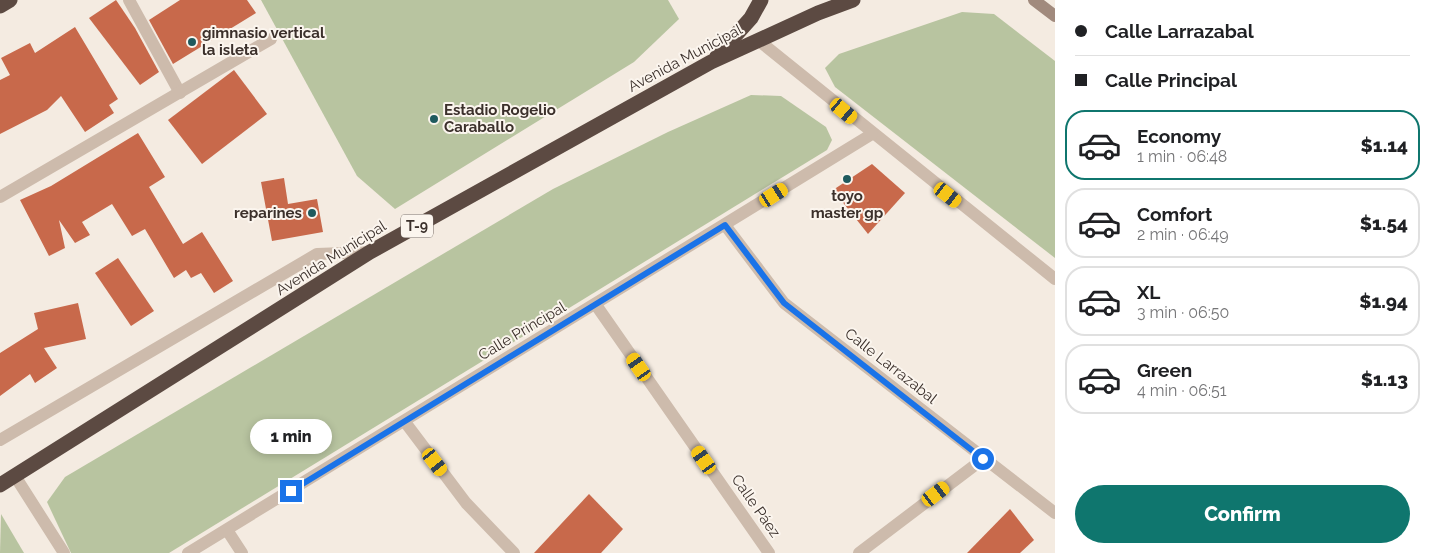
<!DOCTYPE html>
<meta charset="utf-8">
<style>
:root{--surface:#fff;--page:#f6f6f6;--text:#202124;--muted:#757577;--line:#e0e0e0;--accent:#0f766e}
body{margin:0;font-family:Raleway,sans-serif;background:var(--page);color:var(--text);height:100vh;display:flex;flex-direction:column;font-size:19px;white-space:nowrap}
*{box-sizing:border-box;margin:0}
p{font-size:16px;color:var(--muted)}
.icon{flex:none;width:28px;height:28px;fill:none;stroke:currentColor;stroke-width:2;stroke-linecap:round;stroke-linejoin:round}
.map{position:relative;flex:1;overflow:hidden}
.panel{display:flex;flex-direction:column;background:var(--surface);width:375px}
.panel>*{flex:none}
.banner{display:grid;align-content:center;height:110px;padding:0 20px;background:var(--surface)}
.end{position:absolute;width:22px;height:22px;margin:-11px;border:6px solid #1a73e8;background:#fff;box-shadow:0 0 0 2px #fff}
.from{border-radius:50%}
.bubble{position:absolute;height:35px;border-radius:18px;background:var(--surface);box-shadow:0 2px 8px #0003;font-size:16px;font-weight:800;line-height:35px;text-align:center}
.car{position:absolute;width:15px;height:30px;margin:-15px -8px;border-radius:6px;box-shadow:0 0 4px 1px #0007;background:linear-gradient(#f5c518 24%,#345 0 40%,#f5c518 0 76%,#345 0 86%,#f5c518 0)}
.banner b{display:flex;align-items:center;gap:18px;height:48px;font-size:19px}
.banner b+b{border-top:1px solid var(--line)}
.banner i{width:12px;height:12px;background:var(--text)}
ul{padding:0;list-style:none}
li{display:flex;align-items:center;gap:15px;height:70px;margin:0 10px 8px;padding:0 10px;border:2px solid var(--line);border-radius:20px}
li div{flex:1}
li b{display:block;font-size:19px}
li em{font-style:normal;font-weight:800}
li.active{border-color:var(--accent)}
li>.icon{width:45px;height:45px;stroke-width:1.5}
.cta{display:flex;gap:10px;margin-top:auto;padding:10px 20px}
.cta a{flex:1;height:58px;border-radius:30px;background:var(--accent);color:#fff;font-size:20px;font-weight:800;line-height:58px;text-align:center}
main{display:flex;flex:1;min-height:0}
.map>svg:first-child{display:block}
</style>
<main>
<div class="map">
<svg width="1055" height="553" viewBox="0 0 1055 553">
<rect width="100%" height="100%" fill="#f4ebe1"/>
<!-- green -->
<g fill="#b8c4a0">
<path d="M261,0H668L679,19L634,62L395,209L357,176Z"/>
<path d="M962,12L994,14L1055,61V258L835,87L825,68L839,54Z"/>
<path d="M751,95L781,96L826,127L832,140L827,150L169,553H71L47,502L65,477L553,189L668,132Z"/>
<path d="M1,514L24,553H0Z"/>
</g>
<!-- building -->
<g fill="#c8694b">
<path d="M116,0L135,28L159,72L140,85L89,18Z"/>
<path d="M180,0H247L256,13L173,64L149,20Z"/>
<path d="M75,27L118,99L109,105L114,113L85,132L61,96L47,110L0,134V80L10,75L1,58L30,43L35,53Z"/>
<path d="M234,70L267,114L202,164L168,120Z"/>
<path d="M138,133L165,177L149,187L183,244L202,232L233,281L214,293L201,273L191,278L186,270L174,278L145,229L132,236L112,204L82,222L90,235L75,243L59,220L65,248L49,256L20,200L51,186Z"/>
<path d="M872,164L905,193L868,234L833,190Z"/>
<path d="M284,178L288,204L317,199L323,232L272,241L261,182Z"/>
<path d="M118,258L154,311L131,326L95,273Z"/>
<path d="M78,303L86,339L44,348L57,368L35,383L30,374L0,396V353L38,329L34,313Z"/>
<path d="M589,494L623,529L601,553H534Z"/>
<path d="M1010,509L1034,540L1020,553H967Z"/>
</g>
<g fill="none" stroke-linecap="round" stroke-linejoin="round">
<!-- street -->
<g stroke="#cdbbac" stroke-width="12">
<path d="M129,0L180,93"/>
<path d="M758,40L1055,279"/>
<path d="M0,197L271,39"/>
<path d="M725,225L784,303L1055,513"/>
<path d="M596,305L769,553"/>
<path d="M405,422L466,503L514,553"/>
<path d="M0,440L317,254L370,252"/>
<path d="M15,476L64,553"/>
<path d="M227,530L242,553"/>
<path d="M188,553L872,134"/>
<path d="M859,553L983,459"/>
</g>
<!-- secondary -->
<path stroke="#a18a7d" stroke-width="12" d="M1034,0L1055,16"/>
<!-- highway -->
<g stroke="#5c4a42" stroke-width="15">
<path d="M0,6L10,0"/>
<path d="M717,56L751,18L761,0"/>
<path d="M0,485L370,252L711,62L818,13L853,0"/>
</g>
</g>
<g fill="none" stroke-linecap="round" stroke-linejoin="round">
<!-- route -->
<path stroke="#1a73e8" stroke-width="6" d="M291,491L725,225L784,303L983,459"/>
</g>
<!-- markers -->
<g fill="#1f5a5e" stroke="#fbf5ee" stroke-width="2">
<circle cx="192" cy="42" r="5"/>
<circle cx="434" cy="119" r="5"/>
<circle cx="847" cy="179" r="5"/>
<circle cx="312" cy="213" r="5"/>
</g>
<g text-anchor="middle" stroke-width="4" stroke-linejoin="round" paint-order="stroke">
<!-- shield labels -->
<rect fill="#fbf5ee" stroke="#756b66" stroke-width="1" x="401" y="214.5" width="32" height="23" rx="4"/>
<g font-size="14" font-weight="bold" fill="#3b302b">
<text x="417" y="231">T-9</text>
</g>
<!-- poi labels -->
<g font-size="15" font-weight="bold" fill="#3b302b" stroke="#fbf5ee" text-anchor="start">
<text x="202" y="38">gimnasio vertical<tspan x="202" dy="17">la isleta</tspan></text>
<text x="444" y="115">Estadio Rogelio<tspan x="444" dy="17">Caraballo</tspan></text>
<text x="847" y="201" text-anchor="middle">toyo<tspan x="847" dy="17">master gp</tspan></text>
<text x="302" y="218" text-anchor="end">reparines</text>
</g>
<!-- street labels -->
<g font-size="15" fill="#3b302b" stroke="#fbf5ee">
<text transform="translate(685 58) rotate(-28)" y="5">Avenida Municipal</text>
<text transform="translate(331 258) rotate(-32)" y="5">Avenida Municipal</text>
<text transform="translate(522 331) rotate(-31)" y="5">Calle Principal</text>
<text transform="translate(891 366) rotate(38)" y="5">Calle Larrazabal</text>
<text transform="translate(756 506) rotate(55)" y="5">Calle Páez</text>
</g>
</g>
</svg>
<i class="end from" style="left:983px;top:459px"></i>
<i class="end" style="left:291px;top:491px"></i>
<div class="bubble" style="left:250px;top:419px;width:82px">1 min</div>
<i class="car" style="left:844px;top:111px;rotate:130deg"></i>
<i class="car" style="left:774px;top:195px;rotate:58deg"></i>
<i class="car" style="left:948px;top:195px;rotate:128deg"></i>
<i class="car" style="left:639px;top:367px;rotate:325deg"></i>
<i class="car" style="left:704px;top:460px;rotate:325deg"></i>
<i class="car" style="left:435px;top:462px;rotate:143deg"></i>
<i class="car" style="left:936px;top:494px;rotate:53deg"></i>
</div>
<section class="panel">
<div class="banner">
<b><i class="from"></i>Calle Larrazabal</b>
<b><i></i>Calle Principal</b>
</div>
<ul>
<li class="active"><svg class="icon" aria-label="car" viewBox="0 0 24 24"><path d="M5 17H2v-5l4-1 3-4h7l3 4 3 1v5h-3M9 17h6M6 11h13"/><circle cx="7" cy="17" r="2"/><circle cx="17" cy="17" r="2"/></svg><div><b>Economy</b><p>1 min · 06:48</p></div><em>$1.14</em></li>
<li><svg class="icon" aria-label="car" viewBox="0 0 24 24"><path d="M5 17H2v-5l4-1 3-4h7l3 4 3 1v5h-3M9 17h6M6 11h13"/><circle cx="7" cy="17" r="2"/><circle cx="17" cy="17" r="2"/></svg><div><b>Comfort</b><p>2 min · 06:49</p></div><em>$1.54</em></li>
<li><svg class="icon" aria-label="car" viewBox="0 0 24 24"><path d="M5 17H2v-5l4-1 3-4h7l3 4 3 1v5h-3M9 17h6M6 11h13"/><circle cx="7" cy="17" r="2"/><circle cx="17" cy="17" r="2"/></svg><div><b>XL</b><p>3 min · 06:50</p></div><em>$1.94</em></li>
<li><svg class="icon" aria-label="car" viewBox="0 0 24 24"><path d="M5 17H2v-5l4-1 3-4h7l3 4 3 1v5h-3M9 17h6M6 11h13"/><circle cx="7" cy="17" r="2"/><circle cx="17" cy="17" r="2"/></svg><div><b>Green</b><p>4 min · 06:51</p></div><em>$1.13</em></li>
</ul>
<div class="cta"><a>Confirm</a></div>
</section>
</main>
